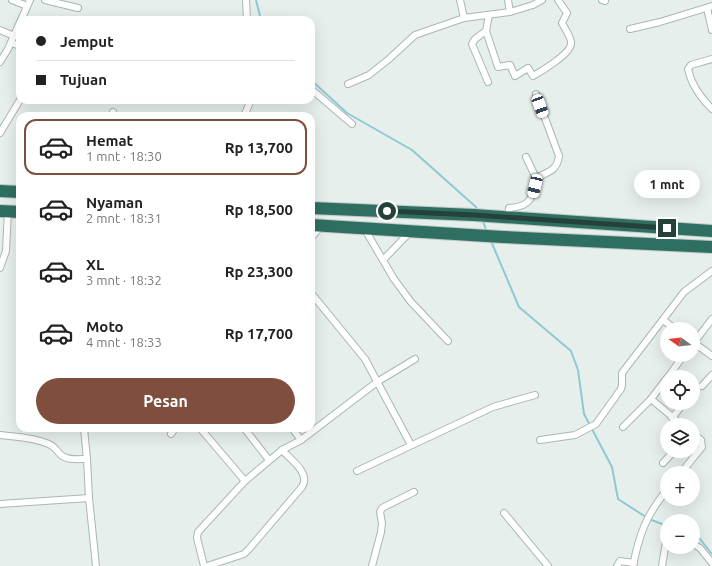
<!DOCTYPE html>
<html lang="id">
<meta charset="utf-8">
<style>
:root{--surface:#fff;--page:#f6f6f6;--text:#222;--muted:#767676;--line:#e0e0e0;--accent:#804e3d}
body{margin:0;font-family:Ubuntu,sans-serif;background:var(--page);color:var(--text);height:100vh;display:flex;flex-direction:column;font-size:15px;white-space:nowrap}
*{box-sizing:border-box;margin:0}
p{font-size:13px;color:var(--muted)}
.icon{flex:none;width:22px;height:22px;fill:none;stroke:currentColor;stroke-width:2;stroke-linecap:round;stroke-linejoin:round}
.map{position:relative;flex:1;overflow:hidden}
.sheet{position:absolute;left:16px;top:112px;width:299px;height:320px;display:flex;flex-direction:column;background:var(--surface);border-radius:12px;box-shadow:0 4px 16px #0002}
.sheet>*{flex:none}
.top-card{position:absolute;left:16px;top:16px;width:299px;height:88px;border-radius:12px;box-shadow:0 4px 16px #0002;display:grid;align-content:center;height:88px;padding:0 20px;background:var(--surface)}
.needle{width:26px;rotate:284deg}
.buttons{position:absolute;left:660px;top:322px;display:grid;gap:8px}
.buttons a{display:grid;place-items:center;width:40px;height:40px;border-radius:50%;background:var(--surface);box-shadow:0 4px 16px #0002;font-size:20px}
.end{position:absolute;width:18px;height:18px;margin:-9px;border:5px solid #24423a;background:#fff;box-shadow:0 0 0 2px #fff}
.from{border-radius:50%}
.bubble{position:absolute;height:28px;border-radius:14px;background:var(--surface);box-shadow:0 4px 16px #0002;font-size:13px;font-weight:700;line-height:28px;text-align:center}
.car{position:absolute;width:12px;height:24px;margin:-12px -6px;border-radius:5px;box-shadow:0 0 3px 1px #0007;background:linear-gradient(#fff 24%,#345 0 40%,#fff 0 76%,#345 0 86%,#fff 0)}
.top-card b{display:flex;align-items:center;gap:14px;height:38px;font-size:15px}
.top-card b+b{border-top:1px solid var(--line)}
.top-card i{width:10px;height:10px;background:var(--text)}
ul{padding:7px 0 0;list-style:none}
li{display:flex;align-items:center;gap:12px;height:56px;margin:0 8px 6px;padding:0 12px;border:2px solid transparent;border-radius:12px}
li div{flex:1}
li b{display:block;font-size:15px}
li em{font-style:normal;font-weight:700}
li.selected{border-color:var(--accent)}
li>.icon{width:36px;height:36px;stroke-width:1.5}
.action{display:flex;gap:8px;margin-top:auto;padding:8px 20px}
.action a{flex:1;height:46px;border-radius:24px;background:var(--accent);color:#fff;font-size:16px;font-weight:700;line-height:46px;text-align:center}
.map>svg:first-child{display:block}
</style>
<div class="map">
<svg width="712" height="566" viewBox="0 0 712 566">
<rect width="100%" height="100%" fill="#e6efeb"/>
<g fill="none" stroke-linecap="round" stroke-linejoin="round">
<!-- stream -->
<g stroke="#8ec9d4" stroke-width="2">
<path d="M256,0L261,20"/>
<path d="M311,80L347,113L412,150L476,207L478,211"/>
<path d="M482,219L487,232"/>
<path d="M491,241L519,307L571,351L578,370L584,414L612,467L618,499L649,519L667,526"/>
<path d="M693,536L700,539L712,554"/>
</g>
<!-- street casing -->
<g stroke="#a8b8b2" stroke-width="8">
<g id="street">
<path d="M12,0L27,6"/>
<path d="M45,0L78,8"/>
<path d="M246,0L247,20"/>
<path d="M460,0L464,18"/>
<path d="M602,0L605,1"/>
<path d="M707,8L712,30"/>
<path d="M510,12L533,5L542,0"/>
<path d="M21,20L30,0"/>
<path d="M630,29L660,22L712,6"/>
<path d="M0,30L14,36"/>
<path d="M486,31L498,67L510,65L515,76L528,68L533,76C542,71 570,54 571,44C572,38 565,29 562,23L567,13L558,0"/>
<path d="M11,43L20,46"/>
<path d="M712,59L691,65L688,69C691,84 701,98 712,109"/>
<path d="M0,62L8,49L20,22"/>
<path d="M488,82L472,44L475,39L486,31L489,15"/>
<path d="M348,84L369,75L389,59L415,35L464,18L510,12L508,0"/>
<path d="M311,89L352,124"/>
<path d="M111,116L113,112"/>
<path d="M244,116L251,100"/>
<path d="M0,133L20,100"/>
<path d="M526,157L536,178"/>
<path d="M508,217L509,208C531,207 533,197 536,178C548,172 557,171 559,156L536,94"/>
<path d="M364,228L394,279L411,302L448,341"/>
<path d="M311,238L321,226"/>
<path d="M383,260L411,231"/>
<path d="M0,268L6,251L8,211"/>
<path d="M311,293L365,359L411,445"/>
<path d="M663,320L675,329"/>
<path d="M693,342L712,356"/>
<path d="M693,344L712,319"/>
<path d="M668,377L684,355"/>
<path d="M667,378L651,399L682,425"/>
<path d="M702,386L712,375"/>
<path d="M672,418L684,403"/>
<path d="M623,427L651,399"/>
<path d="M84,428L87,459L89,498L96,566"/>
<path d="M200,428L245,481"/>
<path d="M244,428L269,460"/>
<path d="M292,428L301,440L377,382L415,359"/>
<path d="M171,434L175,428"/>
<path d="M0,435C15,437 32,437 46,443C54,445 55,449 60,454C66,461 79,459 87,459"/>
<path d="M540,440L575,435L596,424L621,389L622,385V373L684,292L712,271"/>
<path d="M663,463L674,451"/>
<path d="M357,471L493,407L535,395"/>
<path d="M681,473L702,447L701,440L693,434"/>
<path d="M0,504L89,498"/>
<path d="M504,513L548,566"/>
<path d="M693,544L700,548L712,563"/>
<path d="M204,566L197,538L198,532L245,481L282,450L301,440"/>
<path d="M207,566L244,554L249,549L302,487C311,473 291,460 282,450"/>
<path d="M372,566L381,532L382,523L380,512L382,508L414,492"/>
<path d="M617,566L620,561L634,563"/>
<path d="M633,566C639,535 646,515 667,490"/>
<path d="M662,566L667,536"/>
</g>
</g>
<!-- highway casing -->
<g stroke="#c2cac8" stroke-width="14">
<g id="highway">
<path d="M0,191L20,192"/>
<path d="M311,208L474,215L712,231"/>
<path d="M0,211L20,212"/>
<path d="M311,225L503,237L712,247"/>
</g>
</g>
<!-- street -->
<use href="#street" stroke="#fff" stroke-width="6"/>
<!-- highway -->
<use href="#highway" stroke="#2f6f62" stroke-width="12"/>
</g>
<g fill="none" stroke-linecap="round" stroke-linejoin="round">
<!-- route -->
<path stroke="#24423a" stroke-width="5" d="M387,211L474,215L667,228"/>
</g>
</svg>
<div class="buttons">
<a><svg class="needle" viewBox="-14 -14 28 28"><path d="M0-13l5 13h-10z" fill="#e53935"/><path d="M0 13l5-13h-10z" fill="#767676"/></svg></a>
<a><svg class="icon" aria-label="locate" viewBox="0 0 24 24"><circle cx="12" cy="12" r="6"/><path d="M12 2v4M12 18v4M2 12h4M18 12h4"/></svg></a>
<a><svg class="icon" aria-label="layers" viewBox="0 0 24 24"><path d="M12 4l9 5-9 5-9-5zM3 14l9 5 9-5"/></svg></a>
<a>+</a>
<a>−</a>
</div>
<i class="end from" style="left:387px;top:211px"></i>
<i class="end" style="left:667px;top:228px"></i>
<div class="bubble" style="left:634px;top:170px;width:66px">1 mnt</div>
<i class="car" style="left:540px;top:106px;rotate:160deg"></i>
<i class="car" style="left:535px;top:186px;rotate:193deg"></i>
<div class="top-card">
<b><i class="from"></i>Jemput</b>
<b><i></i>Tujuan</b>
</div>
<section class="sheet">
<ul>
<li class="selected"><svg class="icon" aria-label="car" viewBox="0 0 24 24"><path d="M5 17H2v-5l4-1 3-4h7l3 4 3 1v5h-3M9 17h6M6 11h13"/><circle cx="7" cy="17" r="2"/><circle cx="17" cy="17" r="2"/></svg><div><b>Hemat</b><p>1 mnt · 18:30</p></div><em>Rp 13,700</em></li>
<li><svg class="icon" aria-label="car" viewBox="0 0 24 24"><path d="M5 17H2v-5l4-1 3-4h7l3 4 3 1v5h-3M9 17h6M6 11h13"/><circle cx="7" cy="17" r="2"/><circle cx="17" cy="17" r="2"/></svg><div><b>Nyaman</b><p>2 mnt · 18:31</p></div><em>Rp 18,500</em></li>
<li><svg class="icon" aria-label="car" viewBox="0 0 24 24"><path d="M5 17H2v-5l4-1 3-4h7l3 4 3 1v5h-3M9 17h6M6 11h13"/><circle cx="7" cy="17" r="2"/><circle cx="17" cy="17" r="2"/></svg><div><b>XL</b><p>3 mnt · 18:32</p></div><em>Rp 23,300</em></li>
<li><svg class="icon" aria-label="car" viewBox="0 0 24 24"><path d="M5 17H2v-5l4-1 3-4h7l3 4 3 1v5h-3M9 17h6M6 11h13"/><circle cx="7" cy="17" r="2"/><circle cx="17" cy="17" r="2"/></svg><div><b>Moto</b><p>4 mnt · 18:33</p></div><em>Rp 17,700</em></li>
</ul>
<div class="action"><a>Pesan</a></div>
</section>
</div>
